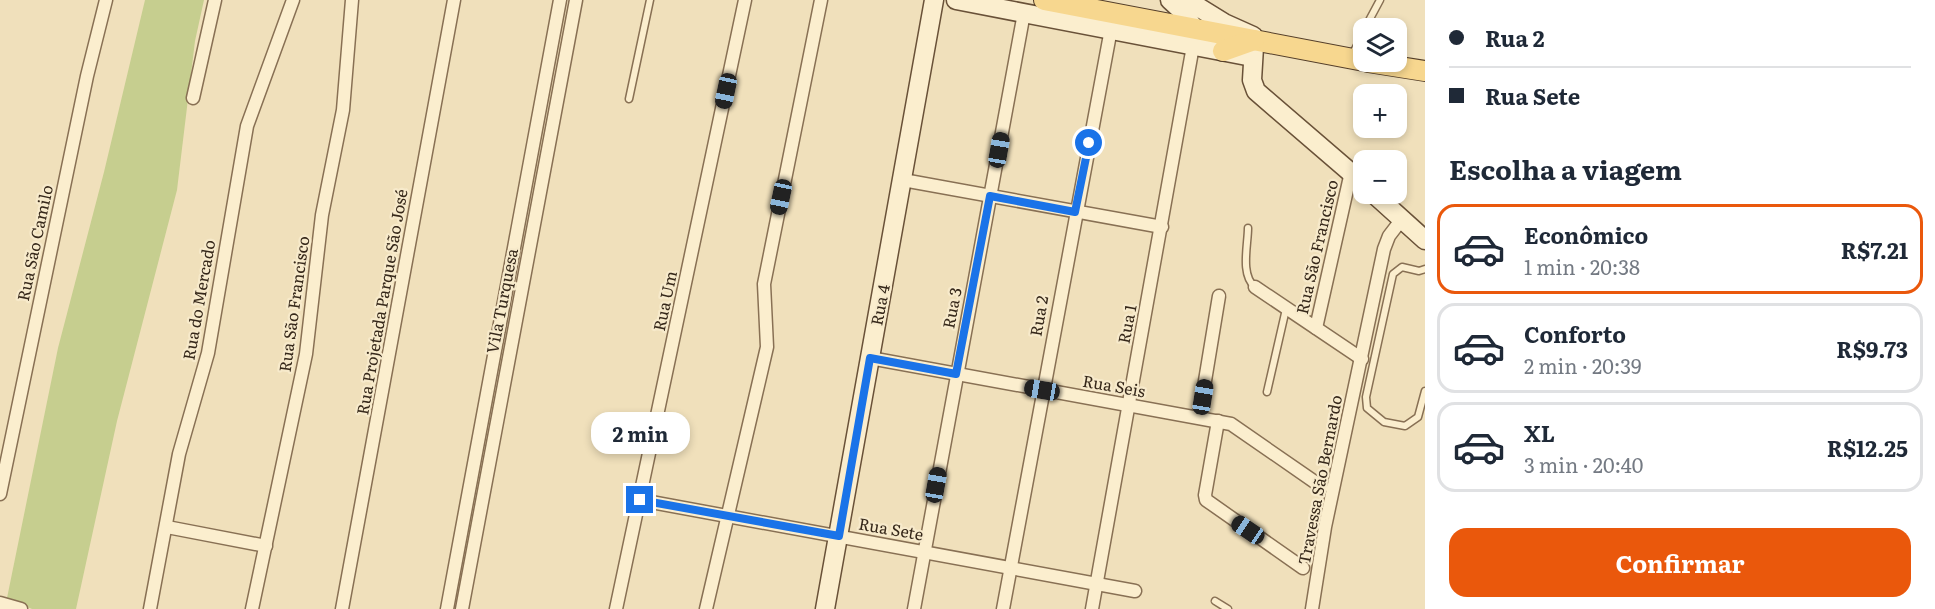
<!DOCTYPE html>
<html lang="pt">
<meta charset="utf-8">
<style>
:root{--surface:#fff;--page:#f6f6f7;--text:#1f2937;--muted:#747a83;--line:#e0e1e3;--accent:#ea580c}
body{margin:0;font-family:Literata,serif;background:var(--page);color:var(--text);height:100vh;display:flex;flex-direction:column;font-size:22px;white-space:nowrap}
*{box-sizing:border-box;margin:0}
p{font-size:20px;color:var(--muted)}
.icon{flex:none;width:33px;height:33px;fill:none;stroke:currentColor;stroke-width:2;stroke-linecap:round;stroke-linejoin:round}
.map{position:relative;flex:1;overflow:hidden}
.details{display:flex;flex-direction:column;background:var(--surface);width:510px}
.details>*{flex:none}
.hud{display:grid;align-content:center;height:132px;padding:0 24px;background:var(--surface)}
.buttons{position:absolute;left:1353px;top:18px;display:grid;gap:12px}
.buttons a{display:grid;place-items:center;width:54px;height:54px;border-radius:12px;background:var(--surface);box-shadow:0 3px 9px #0003;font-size:30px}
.end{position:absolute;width:27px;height:27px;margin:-14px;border:8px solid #1a73e8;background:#fff;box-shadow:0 0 0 3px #fff}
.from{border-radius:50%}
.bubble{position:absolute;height:42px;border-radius:18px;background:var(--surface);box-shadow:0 3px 9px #0003;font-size:20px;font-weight:700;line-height:42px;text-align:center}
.car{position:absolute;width:18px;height:36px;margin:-18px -9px;border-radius:8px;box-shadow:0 0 4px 2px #0007;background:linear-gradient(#222 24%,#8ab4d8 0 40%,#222 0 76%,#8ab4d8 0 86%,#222 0)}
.hud b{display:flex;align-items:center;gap:21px;height:57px;font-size:22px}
.hud b+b{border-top:2px solid var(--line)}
.hud i{width:15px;height:15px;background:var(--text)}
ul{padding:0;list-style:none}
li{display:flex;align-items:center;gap:18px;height:90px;margin:0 12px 9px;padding:0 12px;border:3px solid var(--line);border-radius:18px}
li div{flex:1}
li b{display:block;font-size:22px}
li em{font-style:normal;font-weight:700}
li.on{border-color:var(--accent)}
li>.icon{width:54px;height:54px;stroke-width:1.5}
h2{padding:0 24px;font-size:27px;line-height:72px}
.button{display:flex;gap:12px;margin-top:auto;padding:12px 24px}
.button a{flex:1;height:69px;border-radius:18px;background:var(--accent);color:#fff;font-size:24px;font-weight:700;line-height:69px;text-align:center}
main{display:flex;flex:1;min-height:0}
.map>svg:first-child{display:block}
</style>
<main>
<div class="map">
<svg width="1425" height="609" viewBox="0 0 1425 609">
<rect width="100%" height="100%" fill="#f0e0bb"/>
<!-- green -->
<path fill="#c6ce8f" d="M145,0H204L195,41L177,190L117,421L76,609H32L7,598L58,348L104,172Z"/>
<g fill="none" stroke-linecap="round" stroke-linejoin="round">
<!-- lane casing -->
<g stroke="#887054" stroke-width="9">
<g id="lane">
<path d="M1365,28L1380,0"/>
<path d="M1352,55L1364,32"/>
<path d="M629,99L650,0"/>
<path d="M1248,228C1248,245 1240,275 1255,287"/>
<path d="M1425,269L1419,271L1402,267L1393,274L1366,397L1367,408L1384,422L1405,426L1418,417L1425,391"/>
<path d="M1267,392L1286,309"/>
<path d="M1215,601L1228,609"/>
</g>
</g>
<!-- street casing -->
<g stroke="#887054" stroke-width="15">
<g id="street">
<path d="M193,98L215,0"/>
<path d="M903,180L1162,227"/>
<path d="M1255,287L1362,359"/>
<path d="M1316,328L1351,172"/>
<path d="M870,358L1231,424L1322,487"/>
<path d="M1199,417L1219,296"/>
<path d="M1218,421L1205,495L1206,500L1303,568"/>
<path d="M0,494L87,76L106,0"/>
<path d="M640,500L1135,591"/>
<path d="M167,527L266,546"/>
<path d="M0,603L21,609"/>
<path d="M150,609L179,454L208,353L247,126L293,0"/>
<path d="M252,609L306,354L322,215L343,110L352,0"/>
<path d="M342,609L454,0"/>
<path d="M447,609L560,0"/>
<path d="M462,609L576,0"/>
<path d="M616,609L745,0"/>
<path d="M706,609L767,347L764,284L821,0"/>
<path d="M914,609L1024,13"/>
<path d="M1003,609L1111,29"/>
<path d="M1092,609L1193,46"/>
<path d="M1312,609L1325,527L1384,249L1389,236L1402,219"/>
</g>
</g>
<!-- secondary casing -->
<g stroke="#695138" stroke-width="21">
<g id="secondary">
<path d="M956,0L1252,57"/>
<path d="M1170,0L1184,13L1194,28"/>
<path d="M1187,0L1224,23L1253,36"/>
<path d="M1254,47L1252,80L1256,91L1364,184"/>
<path d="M1374,194L1425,240"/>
<path d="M825,609L934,0"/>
</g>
</g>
<!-- primary casing -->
<g stroke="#543e29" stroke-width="22">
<g id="primary">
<path d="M1044,0L1364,61"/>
<path d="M1223,51L1254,40"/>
<path d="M1368,62L1425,71"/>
</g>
</g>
<!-- lane -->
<use href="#lane" stroke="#fbeece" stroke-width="6"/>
<!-- street -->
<use href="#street" stroke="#fbeece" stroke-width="12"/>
<!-- secondary -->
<use href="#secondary" stroke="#fbeece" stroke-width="18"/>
<!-- primary -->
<use href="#primary" stroke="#f7d78f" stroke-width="20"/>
</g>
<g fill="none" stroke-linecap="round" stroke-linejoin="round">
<!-- route -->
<path stroke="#1a73e8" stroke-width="8" d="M640,500L839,536L870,358L956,374L990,196L1075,212L1089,143"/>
</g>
<g text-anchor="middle" stroke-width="4.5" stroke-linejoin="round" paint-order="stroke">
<!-- street labels -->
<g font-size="16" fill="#36281a" stroke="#f7eacb">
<text transform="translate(35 243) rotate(-78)" y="6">Rua São Camilo</text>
<text transform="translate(1317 247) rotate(-77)" y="6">Rua São Francisco</text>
<text transform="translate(199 300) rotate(-80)" y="6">Rua do Mercado</text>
<text transform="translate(502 301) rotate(-79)" y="6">Vila Turquesa</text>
<text transform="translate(665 301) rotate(-78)" y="6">Rua Um</text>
<text transform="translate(382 302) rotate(-80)" y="6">Rua Projetada Parque São José</text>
<text transform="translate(294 304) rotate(-82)" y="6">Rua São Francisco</text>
<text transform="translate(880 305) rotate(-79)" y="6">Rua 4</text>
<text transform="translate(952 308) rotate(-79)" y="6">Rua 3</text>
<text transform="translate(1039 316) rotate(-80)" y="6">Rua 2</text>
<text transform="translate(1127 324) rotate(-79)" y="6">Rua 1</text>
<text transform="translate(1114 386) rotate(10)" y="6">Rua Seis</text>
<text transform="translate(1320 480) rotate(-79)" y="6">Travessa São Bernardo</text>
<text transform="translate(891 529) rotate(10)" y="6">Rua Sete</text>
</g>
</g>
</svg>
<div class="buttons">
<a><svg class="icon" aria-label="layers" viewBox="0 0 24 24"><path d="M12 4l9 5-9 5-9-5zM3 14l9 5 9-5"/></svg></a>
<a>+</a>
<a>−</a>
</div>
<i class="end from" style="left:1089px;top:143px"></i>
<i class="end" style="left:640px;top:500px"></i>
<div class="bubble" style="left:591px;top:412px;width:99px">2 min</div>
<i class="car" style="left:726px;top:91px;rotate:192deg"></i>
<i class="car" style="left:999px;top:150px;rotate:10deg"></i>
<i class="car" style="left:781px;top:197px;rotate:192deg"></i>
<i class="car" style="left:1042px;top:390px;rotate:280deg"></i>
<i class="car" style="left:1203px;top:397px;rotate:9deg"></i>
<i class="car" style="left:936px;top:485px;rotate:10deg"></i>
<i class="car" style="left:1248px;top:530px;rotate:304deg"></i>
</div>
<section class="details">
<div class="hud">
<b><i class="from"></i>Rua 2</b>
<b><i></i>Rua Sete</b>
</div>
<h2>Escolha a viagem</h2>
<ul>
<li class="on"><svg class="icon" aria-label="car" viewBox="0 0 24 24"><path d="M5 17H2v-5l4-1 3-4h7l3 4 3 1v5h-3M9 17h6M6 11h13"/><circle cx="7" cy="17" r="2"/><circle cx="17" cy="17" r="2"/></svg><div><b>Econômico</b><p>1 min · 20:38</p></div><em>R$7.21</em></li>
<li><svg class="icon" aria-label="car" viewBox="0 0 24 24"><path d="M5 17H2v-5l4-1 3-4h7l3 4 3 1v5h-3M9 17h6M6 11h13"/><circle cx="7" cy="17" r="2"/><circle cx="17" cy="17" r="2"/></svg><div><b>Conforto</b><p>2 min · 20:39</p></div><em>R$9.73</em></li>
<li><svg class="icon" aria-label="car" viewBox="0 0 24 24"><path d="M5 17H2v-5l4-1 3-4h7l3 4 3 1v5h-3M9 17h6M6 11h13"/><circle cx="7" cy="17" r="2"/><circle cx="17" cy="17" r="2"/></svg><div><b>XL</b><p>3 min · 20:40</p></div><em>R$12.25</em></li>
</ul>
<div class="button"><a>Confirmar</a></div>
</section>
</main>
